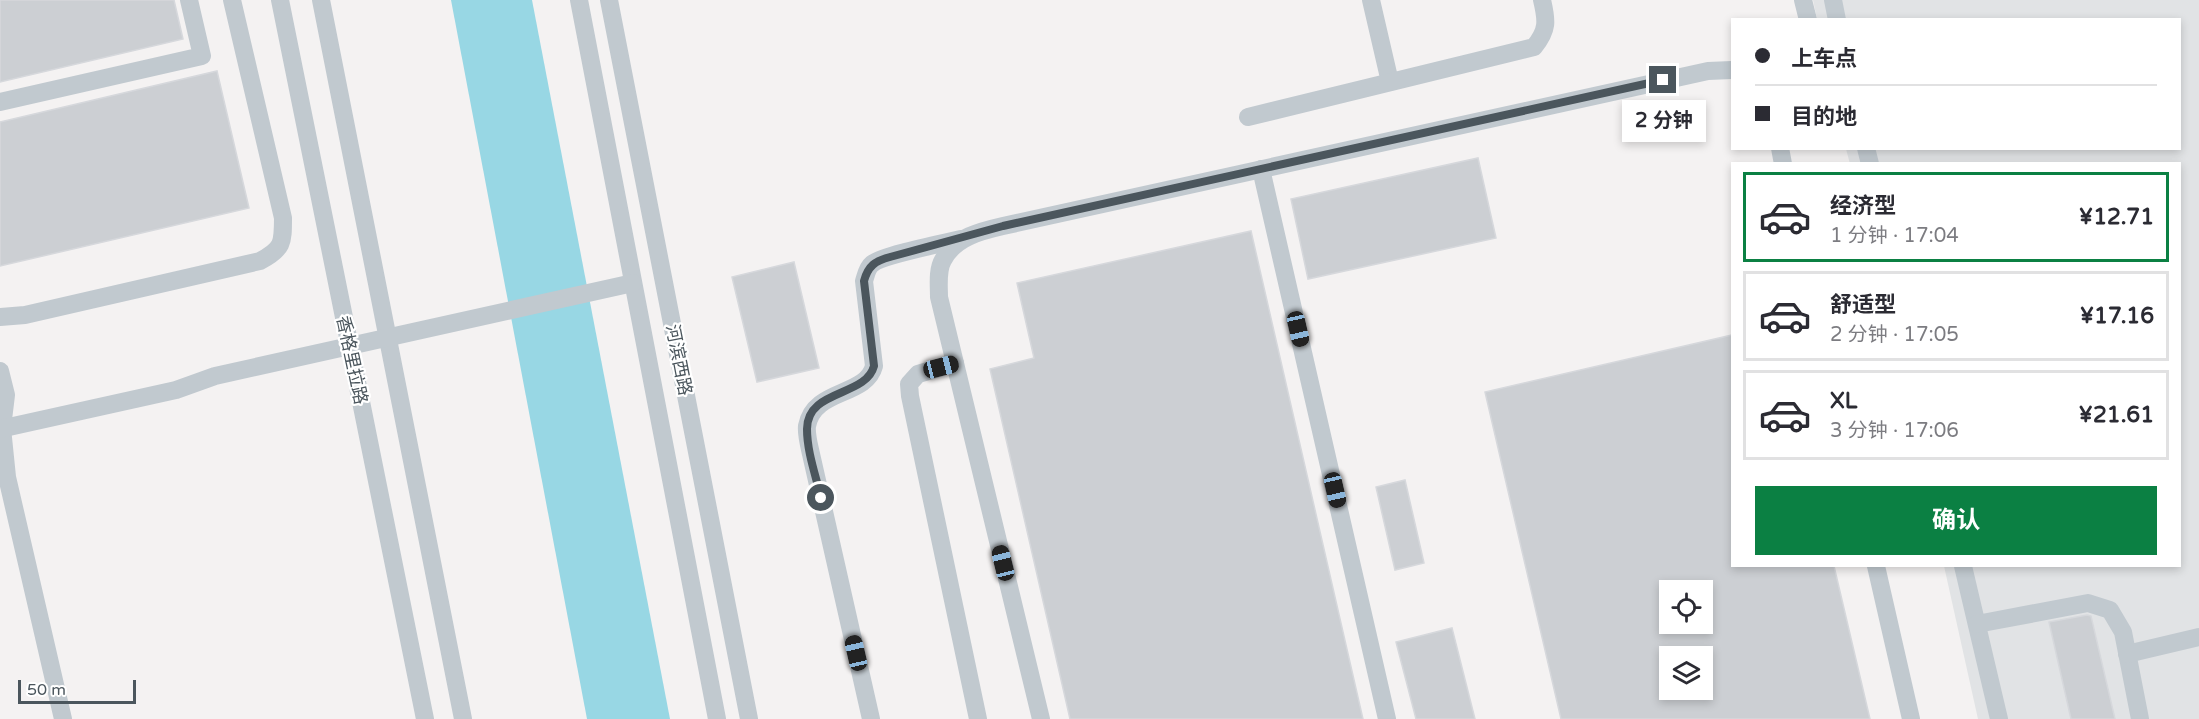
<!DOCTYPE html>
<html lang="zh">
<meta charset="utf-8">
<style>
:root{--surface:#fff;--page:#f2f2f3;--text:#2b2b33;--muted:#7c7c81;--line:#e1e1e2;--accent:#0b8043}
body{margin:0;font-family:"Varela Round","Noto Sans SC",sans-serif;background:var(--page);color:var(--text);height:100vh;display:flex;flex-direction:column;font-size:22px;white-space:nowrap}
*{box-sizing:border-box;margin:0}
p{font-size:20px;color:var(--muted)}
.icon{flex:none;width:33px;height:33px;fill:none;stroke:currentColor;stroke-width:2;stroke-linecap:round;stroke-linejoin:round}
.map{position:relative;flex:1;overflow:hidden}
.panel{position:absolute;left:1731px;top:162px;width:450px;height:405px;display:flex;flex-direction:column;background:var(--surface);border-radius:0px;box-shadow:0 3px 9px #0003}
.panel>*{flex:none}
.hud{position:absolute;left:1731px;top:18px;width:450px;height:132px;border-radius:0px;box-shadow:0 3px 9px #0003;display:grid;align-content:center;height:132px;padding:0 24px;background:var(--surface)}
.controls{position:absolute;left:1659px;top:580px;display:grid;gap:12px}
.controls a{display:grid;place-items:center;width:54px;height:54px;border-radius:0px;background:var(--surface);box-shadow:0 3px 9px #0003;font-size:30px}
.scale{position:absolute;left:18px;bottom:15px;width:118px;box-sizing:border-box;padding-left:6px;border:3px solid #4b565d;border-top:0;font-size:16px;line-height:21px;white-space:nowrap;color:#4b565d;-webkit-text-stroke:4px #fff;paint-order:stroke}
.end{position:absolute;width:27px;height:27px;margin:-14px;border:8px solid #4b565d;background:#fff;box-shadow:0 0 0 3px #fff}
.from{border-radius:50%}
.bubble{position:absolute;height:42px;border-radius:0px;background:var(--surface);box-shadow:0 3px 9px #0003;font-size:20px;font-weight:700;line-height:42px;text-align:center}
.car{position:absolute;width:18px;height:36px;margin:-18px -9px;border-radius:8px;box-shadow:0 0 4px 2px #0007;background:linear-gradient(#222 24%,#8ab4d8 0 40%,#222 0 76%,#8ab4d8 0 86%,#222 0)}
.hud b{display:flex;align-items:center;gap:21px;height:57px;font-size:22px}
.hud b+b{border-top:2px solid var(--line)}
.hud i{width:15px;height:15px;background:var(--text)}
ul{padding:10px 0 0;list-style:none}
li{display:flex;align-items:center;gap:18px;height:90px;margin:0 12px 9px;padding:0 12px;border:3px solid var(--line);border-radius:0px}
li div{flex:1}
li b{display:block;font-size:22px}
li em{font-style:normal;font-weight:700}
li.active{border-color:var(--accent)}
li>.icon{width:54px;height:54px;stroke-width:1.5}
.primary-button{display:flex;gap:12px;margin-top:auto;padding:12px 24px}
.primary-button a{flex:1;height:69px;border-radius:0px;background:var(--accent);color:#fff;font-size:24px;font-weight:700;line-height:69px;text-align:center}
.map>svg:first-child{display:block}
</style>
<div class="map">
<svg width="2199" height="719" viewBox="0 0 2199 719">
<rect width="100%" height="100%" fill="#f4f2f2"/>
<!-- airport -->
<path fill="#e1e3e5" d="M1813,0H2199V719H1978L1944,566H2180V164H1850L1846,149L2180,148V20L1817,19Z"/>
<!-- water -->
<path fill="#98d7e4" d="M451,0H532L670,719H587Z"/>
<!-- building -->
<g fill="#cccfd3" stroke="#d6d8dc" stroke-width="1.5" fill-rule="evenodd">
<path d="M0,0H174L183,39L0,82Z"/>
<path d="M217,71L249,208L0,266V122Z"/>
<path d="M1478,158L1496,238L1308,279L1291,199Z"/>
<path d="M1251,231L1363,719H1070L990,369L1034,358L1017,283Z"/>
<path d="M794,262L819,368L757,382L732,277Z"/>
<path d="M1732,335V566H1834L1870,719H1561L1485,392ZM1670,591H1702V624H1670ZM1670,657H1702V690H1670Z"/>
<path d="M1405,480L1424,563L1395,570L1376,487Z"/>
<path d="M2087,615L2091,616L2115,719H2071L2049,622Z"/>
<path d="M1452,628L1475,719H1416L1396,642Z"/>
</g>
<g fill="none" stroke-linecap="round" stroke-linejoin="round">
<!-- minor -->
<g stroke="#c1c9cf" stroke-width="18">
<path d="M280,0L425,719"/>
<path d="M321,0L463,719"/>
<path d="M579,0L717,719"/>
<path d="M609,0L749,719"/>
<path d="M1371,0L1390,82"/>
<path d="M1803,0L1808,20"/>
<path d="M1833,0L1837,20"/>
<path d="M0,102L202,56L189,0"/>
<path d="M1248,117L1534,47C1548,30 1547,21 1542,0"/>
<path d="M1780,148L1783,164"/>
<path d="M1866,148L1870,164"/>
<path d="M1261,169L1387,719"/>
<path d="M0,317L25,315L260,261C283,249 283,243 283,218L232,0"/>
<path d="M955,363L918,374L909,384L910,396L978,719"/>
<path d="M0,371L6,395L2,428L7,477L63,719"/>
<path d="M0,429L176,390L215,376L633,283"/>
<path d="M1876,566L1911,719"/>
<path d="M1963,566L1999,719"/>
<path d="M1977,624L2088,603L2110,610L2123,632L2140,719"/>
<path d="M2127,654L2199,637"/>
<path d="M871,719L811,454C809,445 806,434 807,426C814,388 866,397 874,366L864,281C866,275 867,268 872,264C882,255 945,243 961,239"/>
<path d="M1041,719L939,297C939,286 937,270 943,260C955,237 981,231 1003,226L1708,71L1732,70"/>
</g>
</g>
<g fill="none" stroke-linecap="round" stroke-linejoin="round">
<!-- route -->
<path stroke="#4b565d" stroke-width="8" d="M821,498C816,476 807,452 807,429C807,389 866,397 874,366L864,281C868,266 875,261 890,257L1003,226L1663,80"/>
</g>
<g text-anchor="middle" stroke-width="4.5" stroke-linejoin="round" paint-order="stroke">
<!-- street labels -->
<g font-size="18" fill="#4b565d" stroke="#fff">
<text transform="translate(352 360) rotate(78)" y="6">香格里拉路</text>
<text transform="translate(679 360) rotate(79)" y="6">河滨西路</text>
</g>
</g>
</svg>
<div class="controls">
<a><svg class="icon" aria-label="locate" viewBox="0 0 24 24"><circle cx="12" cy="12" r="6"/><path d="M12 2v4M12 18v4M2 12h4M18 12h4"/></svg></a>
<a><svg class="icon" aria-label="layers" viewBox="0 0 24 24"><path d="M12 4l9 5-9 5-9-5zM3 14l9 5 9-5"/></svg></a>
</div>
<div class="scale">50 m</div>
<i class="end from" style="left:821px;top:498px"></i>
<i class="end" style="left:1663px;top:80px"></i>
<div class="bubble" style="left:1622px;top:100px;width:84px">2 分钟</div>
<i class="car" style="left:1298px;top:329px;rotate:167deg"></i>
<i class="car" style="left:941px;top:367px;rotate:76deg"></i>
<i class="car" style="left:1335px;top:490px;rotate:167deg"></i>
<i class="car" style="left:1003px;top:563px;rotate:346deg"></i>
<i class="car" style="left:856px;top:653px;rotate:347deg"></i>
<div class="hud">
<b><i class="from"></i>上车点</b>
<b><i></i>目的地</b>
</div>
<section class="panel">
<ul>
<li class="active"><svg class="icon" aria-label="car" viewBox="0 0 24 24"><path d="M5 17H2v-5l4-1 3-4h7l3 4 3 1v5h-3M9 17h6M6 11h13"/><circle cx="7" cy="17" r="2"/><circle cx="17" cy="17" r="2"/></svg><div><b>经济型</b><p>1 分钟 · 17:04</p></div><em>¥12.71</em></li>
<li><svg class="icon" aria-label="car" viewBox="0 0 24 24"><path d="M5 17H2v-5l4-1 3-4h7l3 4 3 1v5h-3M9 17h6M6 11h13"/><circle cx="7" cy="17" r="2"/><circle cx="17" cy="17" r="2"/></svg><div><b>舒适型</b><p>2 分钟 · 17:05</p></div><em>¥17.16</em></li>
<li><svg class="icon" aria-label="car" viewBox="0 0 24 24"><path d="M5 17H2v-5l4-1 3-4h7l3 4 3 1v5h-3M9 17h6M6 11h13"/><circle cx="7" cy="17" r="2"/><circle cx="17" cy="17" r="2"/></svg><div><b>XL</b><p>3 分钟 · 17:06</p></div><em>¥21.61</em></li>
</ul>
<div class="primary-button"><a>确认</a></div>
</section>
</div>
